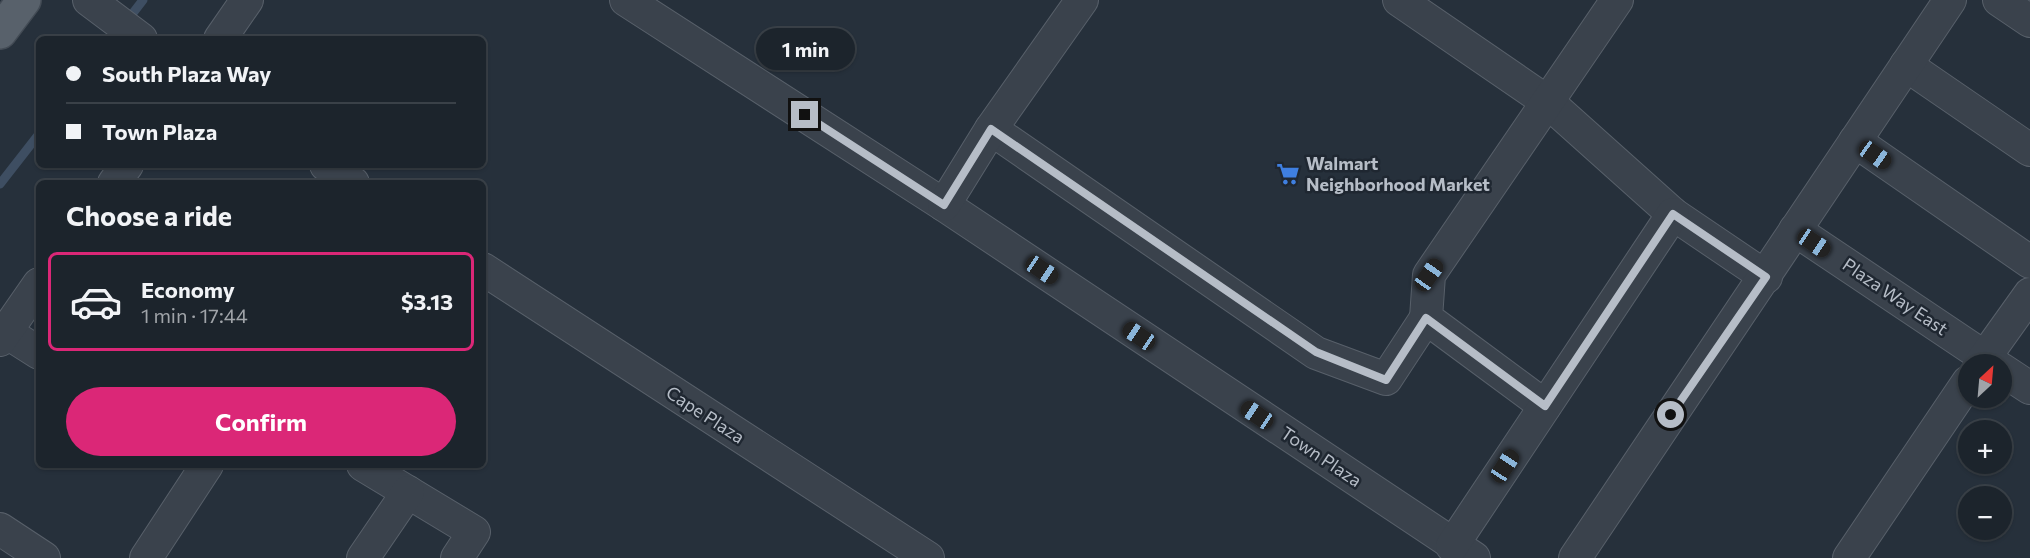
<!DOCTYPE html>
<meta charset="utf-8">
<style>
:root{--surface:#1c242c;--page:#293038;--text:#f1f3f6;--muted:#a0a4a9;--line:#3a4148;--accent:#db2777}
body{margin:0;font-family:Commissioner,sans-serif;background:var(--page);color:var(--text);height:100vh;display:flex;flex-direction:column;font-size:22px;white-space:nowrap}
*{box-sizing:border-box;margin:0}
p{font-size:20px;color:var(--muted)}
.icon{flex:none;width:33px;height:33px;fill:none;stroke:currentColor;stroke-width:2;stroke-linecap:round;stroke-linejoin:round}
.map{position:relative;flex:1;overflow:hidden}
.sheet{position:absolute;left:36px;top:180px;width:450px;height:288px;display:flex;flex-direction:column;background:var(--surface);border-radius:9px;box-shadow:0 2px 4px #0004,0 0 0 2px var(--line)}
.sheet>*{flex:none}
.hud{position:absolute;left:36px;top:36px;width:450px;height:132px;border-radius:9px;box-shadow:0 2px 4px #0004,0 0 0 2px var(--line);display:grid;align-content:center;height:132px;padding:0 30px;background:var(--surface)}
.needle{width:39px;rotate:26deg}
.fabs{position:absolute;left:1958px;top:354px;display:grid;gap:12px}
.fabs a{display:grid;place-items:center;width:54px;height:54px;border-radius:50%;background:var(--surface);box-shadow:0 2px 4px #0004,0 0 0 2px var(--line);font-size:30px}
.end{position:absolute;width:27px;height:27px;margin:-14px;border:8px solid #b6bdc7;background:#111;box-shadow:0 0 0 3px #111}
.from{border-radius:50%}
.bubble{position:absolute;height:42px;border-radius:21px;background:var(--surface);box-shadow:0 2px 4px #0004,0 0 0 2px var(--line);font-size:20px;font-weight:700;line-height:42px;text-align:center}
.car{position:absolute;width:18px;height:36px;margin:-18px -9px;border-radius:8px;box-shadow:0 0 4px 2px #0007;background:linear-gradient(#222 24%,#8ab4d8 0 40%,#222 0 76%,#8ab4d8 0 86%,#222 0)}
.hud b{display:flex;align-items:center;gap:21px;height:57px;font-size:22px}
.hud b+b{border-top:2px solid var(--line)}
.hud i{width:15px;height:15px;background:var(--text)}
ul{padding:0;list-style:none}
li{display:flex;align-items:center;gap:18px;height:99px;margin:0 12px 9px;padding:0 18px;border:3px solid transparent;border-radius:9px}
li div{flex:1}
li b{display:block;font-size:22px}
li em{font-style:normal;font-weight:700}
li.active{border-color:var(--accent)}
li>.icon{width:54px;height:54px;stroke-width:1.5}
h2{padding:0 30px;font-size:27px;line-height:72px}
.button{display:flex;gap:12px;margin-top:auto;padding:12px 30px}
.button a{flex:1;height:69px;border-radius:36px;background:var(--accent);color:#fff;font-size:24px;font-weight:700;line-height:69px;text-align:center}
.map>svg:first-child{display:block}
</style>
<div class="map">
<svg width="2030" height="558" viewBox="0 0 2030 558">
<rect width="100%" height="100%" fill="#26303b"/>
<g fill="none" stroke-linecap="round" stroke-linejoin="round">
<!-- stream -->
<g stroke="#3e4e62" stroke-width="9">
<path d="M113,39L143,0"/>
<path d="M0,184L39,134"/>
</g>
<!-- minor casing -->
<g stroke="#58606a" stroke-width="34">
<g id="minor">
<path d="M89,0L141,39"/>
<path d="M626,0L944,205L1474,558"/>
<path d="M1399,0L1549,103L1673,214L1766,277"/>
<path d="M1999,0L2030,21"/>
<path d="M220,39L247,0"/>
<path d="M1906,65L2030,150"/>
<path d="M991,129L1316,353L1386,379L1426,318"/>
<path d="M1855,141L2030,262"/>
<path d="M326,165L353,183"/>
<path d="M114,183L127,165"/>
<path d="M944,205L991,129L1082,0"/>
<path d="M1795,230L1995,364"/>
<path d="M483,269L928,558"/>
<path d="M6,332L39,353"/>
<path d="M0,340L39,284"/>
<path d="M1980,364L2030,294"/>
<path d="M2001,369L2030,388"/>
<path d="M1545,406L1426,318L1429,275L1617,0"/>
<path d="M363,465L474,532L457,558"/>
<path d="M0,529L44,558"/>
<path d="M1452,546L1673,214"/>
<path d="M146,558L207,465"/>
<path d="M363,558L408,492"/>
<path d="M1575,558L1950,0"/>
<path d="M1849,558L1968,382"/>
</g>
</g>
<!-- major casing -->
<g stroke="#434b55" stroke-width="36">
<path id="major" d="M0,32L24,0"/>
</g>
<!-- minor -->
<use href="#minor" stroke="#3a424c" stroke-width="32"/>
<!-- major -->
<use href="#major" stroke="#58616b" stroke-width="33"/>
</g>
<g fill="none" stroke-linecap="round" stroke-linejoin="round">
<!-- route -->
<path stroke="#b6bdc7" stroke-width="8" d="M805,115L944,205L991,129L1316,352L1386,380L1426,318L1545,406L1673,214L1766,277L1671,415"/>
</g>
<!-- icons -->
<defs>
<g id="supermarket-bare" transform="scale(1.8)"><path d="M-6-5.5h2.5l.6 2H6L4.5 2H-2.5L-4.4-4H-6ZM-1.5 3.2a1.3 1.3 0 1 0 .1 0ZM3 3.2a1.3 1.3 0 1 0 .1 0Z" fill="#3f7fe0" stroke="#1f2731" stroke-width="2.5" paint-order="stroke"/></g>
</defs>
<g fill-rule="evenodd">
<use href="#supermarket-bare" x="1288" y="174"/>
</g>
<g text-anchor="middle" stroke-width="5" stroke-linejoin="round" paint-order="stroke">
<!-- poi labels -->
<g font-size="18" font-weight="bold" fill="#b6bdc7" stroke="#1f2731" text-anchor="start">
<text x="1306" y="170">Walmart<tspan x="1306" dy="21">Neighborhood Market</tspan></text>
</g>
<!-- street labels -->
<g font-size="18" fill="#b6bdc7" stroke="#1f2731">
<text transform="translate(1895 297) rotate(34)" y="6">Plaza Way East</text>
<text transform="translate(705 415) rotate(33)" y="6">Cape Plaza</text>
<text transform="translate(1321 457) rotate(34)" y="6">Town Plaza</text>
</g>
</g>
</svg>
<div class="fabs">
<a><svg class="needle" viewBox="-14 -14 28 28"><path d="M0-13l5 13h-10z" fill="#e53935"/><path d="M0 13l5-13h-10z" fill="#a0a4a9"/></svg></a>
<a>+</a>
<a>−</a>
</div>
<i class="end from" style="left:1671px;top:415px"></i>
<i class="end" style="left:805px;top:115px"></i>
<div class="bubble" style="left:756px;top:28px;width:99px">1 min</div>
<i class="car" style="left:1875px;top:155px;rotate:125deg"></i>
<i class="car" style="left:1814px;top:243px;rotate:124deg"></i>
<i class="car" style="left:1042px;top:270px;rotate:124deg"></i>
<i class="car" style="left:1429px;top:275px;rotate:35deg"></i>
<i class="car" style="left:1139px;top:336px;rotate:304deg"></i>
<i class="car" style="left:1257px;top:415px;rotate:304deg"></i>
<i class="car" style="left:1505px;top:466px;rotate:33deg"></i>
<div class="hud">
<b><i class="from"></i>South Plaza Way</b>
<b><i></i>Town Plaza</b>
</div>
<section class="sheet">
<h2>Choose a ride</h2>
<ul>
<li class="active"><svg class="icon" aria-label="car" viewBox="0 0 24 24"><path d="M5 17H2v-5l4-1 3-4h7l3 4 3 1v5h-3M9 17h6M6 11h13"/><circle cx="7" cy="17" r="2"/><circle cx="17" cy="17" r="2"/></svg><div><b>Economy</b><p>1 min · 17:44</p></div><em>$3.13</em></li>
</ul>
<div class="button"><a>Confirm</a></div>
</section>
</div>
